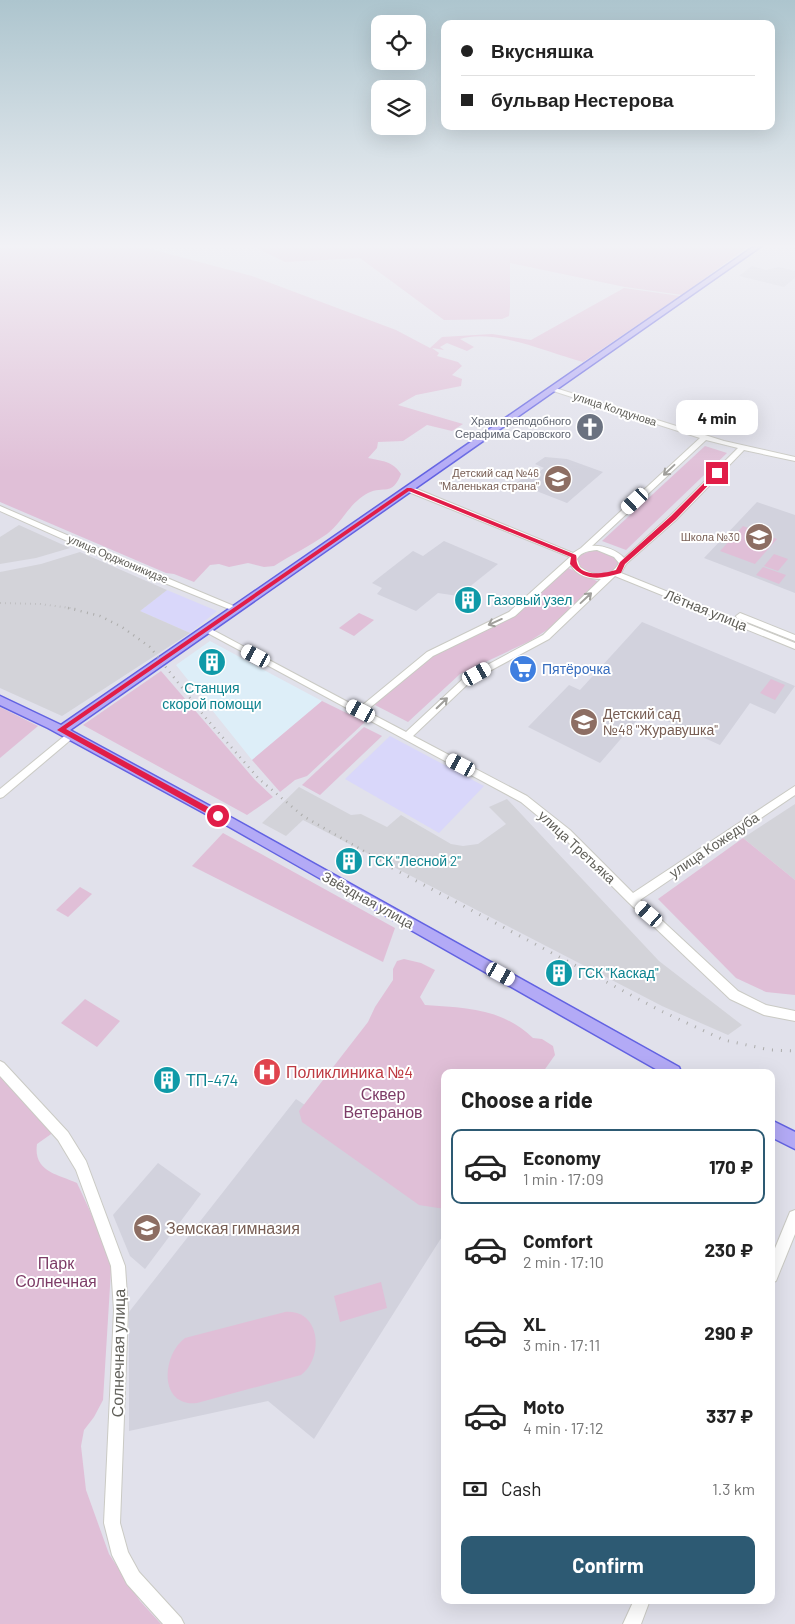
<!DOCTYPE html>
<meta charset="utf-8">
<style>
:root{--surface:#fff;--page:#f6f6f6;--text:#222;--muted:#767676;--line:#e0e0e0;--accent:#2d5a73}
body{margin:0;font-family:Barlow,sans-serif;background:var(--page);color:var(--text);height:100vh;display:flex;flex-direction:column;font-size:19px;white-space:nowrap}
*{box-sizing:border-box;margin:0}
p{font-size:16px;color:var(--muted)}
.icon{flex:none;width:28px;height:28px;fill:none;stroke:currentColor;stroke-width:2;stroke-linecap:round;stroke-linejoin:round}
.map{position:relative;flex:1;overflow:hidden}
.sheet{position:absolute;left:441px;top:1069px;width:334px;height:535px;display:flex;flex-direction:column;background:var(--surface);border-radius:10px;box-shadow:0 5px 20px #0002}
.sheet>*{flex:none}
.banner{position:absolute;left:441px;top:20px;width:334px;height:110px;border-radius:10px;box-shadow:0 5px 20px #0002;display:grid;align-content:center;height:110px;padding:0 20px;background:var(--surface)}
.buttons{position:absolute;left:371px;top:15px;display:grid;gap:10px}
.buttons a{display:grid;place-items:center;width:55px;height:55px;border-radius:10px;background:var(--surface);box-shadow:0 5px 20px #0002;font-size:25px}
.end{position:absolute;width:22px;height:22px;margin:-11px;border:6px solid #e11d48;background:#fff;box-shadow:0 0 0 2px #fff}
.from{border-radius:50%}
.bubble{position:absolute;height:35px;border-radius:10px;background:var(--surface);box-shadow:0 5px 20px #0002;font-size:16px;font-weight:700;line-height:35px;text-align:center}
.car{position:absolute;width:15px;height:30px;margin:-15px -8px;border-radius:6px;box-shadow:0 0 4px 1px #0007;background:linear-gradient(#fff 24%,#345 0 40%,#fff 0 76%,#345 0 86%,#fff 0)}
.banner b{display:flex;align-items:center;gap:18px;height:48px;font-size:19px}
.banner b+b{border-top:1px solid var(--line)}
.banner i{width:12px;height:12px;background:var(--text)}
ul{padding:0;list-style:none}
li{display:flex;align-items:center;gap:15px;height:75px;margin:0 10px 8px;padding:0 10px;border:2px solid transparent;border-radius:10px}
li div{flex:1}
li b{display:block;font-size:19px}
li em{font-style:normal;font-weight:700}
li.selected{border-color:var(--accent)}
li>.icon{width:45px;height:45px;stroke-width:1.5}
h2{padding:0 20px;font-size:22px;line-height:60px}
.pay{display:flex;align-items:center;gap:12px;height:55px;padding:0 20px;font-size:19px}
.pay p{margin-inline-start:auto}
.action{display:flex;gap:10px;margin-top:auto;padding:10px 20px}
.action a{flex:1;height:58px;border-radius:10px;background:var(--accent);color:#fff;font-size:20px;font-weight:700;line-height:58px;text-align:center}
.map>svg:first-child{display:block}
</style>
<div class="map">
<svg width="795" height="1624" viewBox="0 0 795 1624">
<rect width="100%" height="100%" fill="#e1e1eb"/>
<!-- commercial -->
<g fill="#d9d7fa">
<path d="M167,590L217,611L190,633L140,611Z"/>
<path d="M390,736L484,786L439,833L345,779Z"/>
</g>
<!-- industrial -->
<g fill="#d3d3d9">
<path d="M19,525L70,548L36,558L0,564V537Z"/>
<path d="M80,552L167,590L140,611L190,633L62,716L0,688V572L41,564Z"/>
<path d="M299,787L351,815L361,814L387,827L401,815L451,844L463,846L478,844L506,824L489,807L507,799L659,961L742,1025L728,1035L662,1006L303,820L286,836L262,823Z"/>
<path d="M795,804V880L743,838Z"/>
</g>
<!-- education -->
<g fill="#d2d2dd">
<path d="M752,266L766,270L779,267L795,271V278L784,287L739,276Z"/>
<path d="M545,457L567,459L603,472L567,503L516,483L526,476L531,478L544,468L535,464Z"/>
<path d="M757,502L795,515V593L704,558Z"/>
<path d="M444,541L498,564L458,596L438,593L416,611L377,594L382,588L372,583L413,551L423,556Z"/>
<path d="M642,622L795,686L775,714L750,703L720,745L645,711L600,763L528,727L569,685L580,690Z"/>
<path d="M296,1099L445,1200V1232L314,1439L268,1401L129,1431V1312Z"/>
<path d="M158,1163L201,1194L145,1269L130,1256L113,1215Z"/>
</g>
<!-- medical -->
<path fill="#ddeef8" d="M210,641L249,662L322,701L252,760L176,665Z"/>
<!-- green -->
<g fill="#e0bfd7">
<path d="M0,245H142L143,247L252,276L396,330L430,348L442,337L492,334L531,340L624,288L680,296L583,362C550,353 494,328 460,339L474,347L467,351L447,343L440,347L444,350L432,348L439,353L437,356L458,362L462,366L452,375L462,379L461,386L416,395L398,405L463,424L452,431L427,425L403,441L378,442L377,448L368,458C382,461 393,461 401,474C392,497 384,485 368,493C348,504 343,522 327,534C310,546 291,555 274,566L264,567L248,563L229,567L219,564L210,565L194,582L174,574L166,573L0,502Z"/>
<path d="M251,245H750L682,295L625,287L510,263V306L509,316L502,319L444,320L360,258L285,262Z"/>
<path d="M705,446L727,453L626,550L602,541Z"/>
<path d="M743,526L777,539L755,564L720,551Z"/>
<path d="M593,550L611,554L618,561V568C603,577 584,577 577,560L578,556Z"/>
<path d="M774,554L788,559L778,571L764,566Z"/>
<path d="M763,567L786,575L779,584L756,575Z"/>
<path d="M568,568L599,582L553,626L530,641L460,674L408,722L373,704L437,652L516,615Z"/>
<path d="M359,613L374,620L354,636L339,628Z"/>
<path d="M161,671L255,780L273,797L247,815L83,725Z"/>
<path d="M771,679L785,685L775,700L760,693Z"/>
<path d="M322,701L365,722L307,776L295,780L280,792L252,760Z"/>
<path d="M0,707L38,726L0,758Z"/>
<path d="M364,727L382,736L320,795L302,785Z"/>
<path d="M223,833L395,928L383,962L192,866Z"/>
<path d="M743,838L795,880V995L766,992L736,978L658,899Z"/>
<path d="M80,887L92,894L68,917L56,910Z"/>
<path d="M404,959L421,963L435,970L420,997L425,1005C467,1008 501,1008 533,1038L542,1039L553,1046L555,1055L543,1072H445V1209L419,1205L302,1122L299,1111L368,1022L375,1007L393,980V969L397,961Z"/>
<path d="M85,999L120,1021L97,1047L61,1023Z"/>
<path d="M0,1073L54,1132L37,1144C33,1172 58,1174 77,1183L108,1250L111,1270L103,1400L94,1417L84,1430L81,1446L86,1490L109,1554L140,1601L161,1624H0Z"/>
<path d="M381,1282L387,1308L340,1322L334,1296Z"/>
<path d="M285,1312C321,1309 324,1358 301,1375L197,1403C159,1407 161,1356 185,1338Z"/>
</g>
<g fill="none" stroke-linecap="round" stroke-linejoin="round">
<!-- minor casing -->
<g stroke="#cacac4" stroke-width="2">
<g id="minor">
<path d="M552,387L724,441L795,457V461L744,450L676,520L626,564L621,573L795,643V649L615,576L549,639L471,681L413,736L527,796L570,830L633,893L795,786V795L640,900L738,991L766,1005L795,1011V1021L764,1015L730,999L628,902L562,836L521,802L202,630L206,627L209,628L359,708L427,652L509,612L570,557L406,491V487H412L573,553L581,548L700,438L550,390L549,389ZM706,440L738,448L670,516L624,558C617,550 602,545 592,546ZM597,550L614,557L619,563C611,579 592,576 580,567L577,559C582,551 589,551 597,550ZM571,565C576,576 590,579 601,579L543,635L465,677L406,732L366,711L433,656L515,616Z"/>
<path d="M0,506L136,565L241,609L237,612L234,611L130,569L0,511Z"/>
<path d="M740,613L795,635V641L737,618L736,616Z"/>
<path d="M71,732L74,733L76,735L74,737L3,797L0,798V789L68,733Z"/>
<path d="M0,1061L4,1063L68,1132L86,1161L125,1266L128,1310L120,1523L128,1552L139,1572L181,1618L184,1624H163L127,1584L112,1555L104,1523L114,1310L111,1266L76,1170L58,1140L0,1076Z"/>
<path d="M795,1210V1234L776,1281L771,1283V1258L790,1212Z"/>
<path d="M634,1600H650L641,1624H623Z"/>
</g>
</g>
<!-- major casing -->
<g stroke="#6262e2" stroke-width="3">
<g id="major">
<path d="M756,245H763L70,730L234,819L679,1067L681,1072H661L226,825L48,728L0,705V696L61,725Z"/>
<path d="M771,1120L795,1132V1149L771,1137Z"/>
</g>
</g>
<!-- minor -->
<use href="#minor" fill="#fff" fill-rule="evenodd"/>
<!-- major -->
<use href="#major" fill="#b3aaf6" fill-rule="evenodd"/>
<!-- rail-far2 -->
<path stroke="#acacab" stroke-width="2" stroke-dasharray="0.5 4.5" stroke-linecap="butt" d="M0,603L40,604L78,609"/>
<!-- rail-far1 -->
<path stroke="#acacab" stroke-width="2.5" stroke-dasharray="1 5.5" stroke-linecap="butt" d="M68,608L100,616L122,627L150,647L205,717L259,779L303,816L395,869"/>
<!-- rail -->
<path stroke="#acacab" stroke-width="3" stroke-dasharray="1 8" stroke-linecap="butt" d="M392,868L661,1011L724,1040L770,1050L795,1051"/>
</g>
<!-- one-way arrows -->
<defs><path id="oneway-shaft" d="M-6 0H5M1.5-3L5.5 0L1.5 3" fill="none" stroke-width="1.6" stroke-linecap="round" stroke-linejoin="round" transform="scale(1.25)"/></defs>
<g stroke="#a09f9b">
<use href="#oneway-shaft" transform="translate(669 470) rotate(137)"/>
<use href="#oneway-shaft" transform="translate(586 598) rotate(-43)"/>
<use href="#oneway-shaft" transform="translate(495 622) rotate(156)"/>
<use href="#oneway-shaft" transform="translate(442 703) rotate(-44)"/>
</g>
<!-- sky -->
<linearGradient id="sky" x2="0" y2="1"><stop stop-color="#adc5ce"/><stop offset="0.52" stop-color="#f2f2f6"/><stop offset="1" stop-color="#f2f2f6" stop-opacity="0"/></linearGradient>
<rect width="795" height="473" fill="url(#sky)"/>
<!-- route -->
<path fill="#e11d48" d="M715,472L720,473L676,519L625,564L621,573C601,579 585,582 570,564L571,557L409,491L66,729L221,814V818H215L57,730L407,488H411L576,555C577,558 576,560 577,563C581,578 606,573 616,570L620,562L671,516Z"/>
<!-- icons -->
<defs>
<g id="church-disc" transform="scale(1.4375)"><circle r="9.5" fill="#6b7280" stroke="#fff"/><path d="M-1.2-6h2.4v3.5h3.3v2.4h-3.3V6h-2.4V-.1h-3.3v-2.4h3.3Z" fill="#fff"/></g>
<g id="school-disc" transform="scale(1.4375)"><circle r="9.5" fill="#8d6e63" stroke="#fff"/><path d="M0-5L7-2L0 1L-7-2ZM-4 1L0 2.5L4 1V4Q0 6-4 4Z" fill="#fff"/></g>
<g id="building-disc" transform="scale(1.4375)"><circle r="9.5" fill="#0f9aa8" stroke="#fff"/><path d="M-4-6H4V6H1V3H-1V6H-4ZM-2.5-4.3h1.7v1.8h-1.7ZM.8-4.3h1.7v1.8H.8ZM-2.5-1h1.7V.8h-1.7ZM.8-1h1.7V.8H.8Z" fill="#fff"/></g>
<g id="supermarket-disc" transform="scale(1.4375)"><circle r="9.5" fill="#3f7fe0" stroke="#fff"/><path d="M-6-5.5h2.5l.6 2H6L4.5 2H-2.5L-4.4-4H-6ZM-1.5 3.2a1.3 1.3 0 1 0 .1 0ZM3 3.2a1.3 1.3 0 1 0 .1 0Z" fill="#fff"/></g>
<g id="hospital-disc" transform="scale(1.4375)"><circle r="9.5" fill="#e0444e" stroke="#fff"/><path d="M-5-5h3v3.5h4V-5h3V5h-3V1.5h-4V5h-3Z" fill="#fff"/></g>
</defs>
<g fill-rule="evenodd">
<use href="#church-disc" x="590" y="427"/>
<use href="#school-disc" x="558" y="479"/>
<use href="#school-disc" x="759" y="537"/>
<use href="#building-disc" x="468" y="600"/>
<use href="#building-disc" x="212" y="662"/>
<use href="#supermarket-disc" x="523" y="669"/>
<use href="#school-disc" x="584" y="722"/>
<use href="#building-disc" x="349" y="861"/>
<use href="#building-disc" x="559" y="973"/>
<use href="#hospital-disc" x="267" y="1072"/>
<use href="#building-disc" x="167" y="1080"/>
<use href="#school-disc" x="147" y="1228"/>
</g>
<g text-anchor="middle" stroke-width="4" stroke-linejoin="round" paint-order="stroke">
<!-- far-street labels -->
<g font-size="11" fill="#605f59" stroke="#fff">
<text transform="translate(615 409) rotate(18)" y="4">улица Колдунова</text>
<text transform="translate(118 559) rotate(23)" y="4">улица Орджоникидзе</text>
</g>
<!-- far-worship labels -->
<g font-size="11" fill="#5b616d" stroke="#fff" text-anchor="end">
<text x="571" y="425">Храм преподобного<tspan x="571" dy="13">Серафима Саровского</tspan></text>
</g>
<!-- far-education labels -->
<g font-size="11" fill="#785e54" stroke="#fff" text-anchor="end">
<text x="539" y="477">Детский сад №46<tspan x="539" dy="13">"Маленькая страна"</tspan></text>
<text x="740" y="541">Школа №30</text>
</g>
<!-- culture labels -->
<g font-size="14" fill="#0d838f" stroke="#fff" text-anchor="start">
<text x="487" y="605">Газовый узел</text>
<text x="212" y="693" text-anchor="middle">Станция<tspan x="212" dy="16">скорой помощи</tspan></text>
<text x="368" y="866">ГСК "Лесной 2"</text>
<text x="578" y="978">ГСК "Каскад"</text>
</g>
<!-- street labels -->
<g font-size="14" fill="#605f59" stroke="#fff">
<text transform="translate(706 610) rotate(22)" y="5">Лётная улица</text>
<text transform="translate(714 845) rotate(-34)" y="5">улица Кожедуба</text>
<text transform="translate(577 847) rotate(43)" y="5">улица Третьяка</text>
<text transform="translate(368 900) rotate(29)" y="5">Звёздная улица</text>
</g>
<!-- shop labels -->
<g font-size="14" fill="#366cbe" stroke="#fff" text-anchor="start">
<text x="542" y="674">Пятёрочка</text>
</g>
<!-- education labels -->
<g font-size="14" fill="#785e54" stroke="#fff" text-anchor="start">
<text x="603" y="719">Детский сад<tspan x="603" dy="16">№48 "Журавушка"</tspan></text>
</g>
<!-- near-health labels -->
<g font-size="16" fill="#be3a42" stroke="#fff" text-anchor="start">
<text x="286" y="1078">Поликлиника №4</text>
</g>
<!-- near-culture labels -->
<g font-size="16" fill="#0d838f" stroke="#fff" text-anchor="start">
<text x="186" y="1086">ТП-474</text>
</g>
<!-- near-park labels -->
<g font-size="16" fill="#7d3c67" stroke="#fff">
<text x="383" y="1100">Сквер<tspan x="383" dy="18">Ветеранов</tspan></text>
<text x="56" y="1269">Парк<tspan x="56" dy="18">Солнечная</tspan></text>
</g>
<!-- near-education labels -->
<g font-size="16" fill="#785e54" stroke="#fff" text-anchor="start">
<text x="166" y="1234">Земская гимназия</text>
</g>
<!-- near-street labels -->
<g font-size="16" fill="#605f59" stroke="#fff">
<text transform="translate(118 1353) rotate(-89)" y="6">Солнечная улица</text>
</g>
</g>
</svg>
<div class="buttons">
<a><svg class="icon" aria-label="locate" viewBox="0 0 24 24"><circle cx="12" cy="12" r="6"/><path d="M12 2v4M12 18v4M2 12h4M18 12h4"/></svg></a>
<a><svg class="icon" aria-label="layers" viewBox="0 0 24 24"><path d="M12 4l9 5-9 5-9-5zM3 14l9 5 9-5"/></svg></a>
</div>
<i class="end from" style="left:218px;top:816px"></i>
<i class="end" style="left:717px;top:473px"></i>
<div class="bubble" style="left:676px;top:400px;width:82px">4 min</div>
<i class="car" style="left:635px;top:501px;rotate:227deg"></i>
<i class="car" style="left:256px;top:656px;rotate:298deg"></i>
<i class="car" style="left:477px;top:674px;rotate:61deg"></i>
<i class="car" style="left:361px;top:711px;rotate:298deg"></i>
<i class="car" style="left:461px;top:765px;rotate:298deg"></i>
<i class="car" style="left:649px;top:914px;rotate:311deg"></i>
<i class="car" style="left:501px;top:974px;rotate:119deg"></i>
<div class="banner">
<b><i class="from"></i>Вкусняшка</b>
<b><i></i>бульвар Нестерова</b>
</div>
<section class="sheet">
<h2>Choose a ride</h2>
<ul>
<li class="selected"><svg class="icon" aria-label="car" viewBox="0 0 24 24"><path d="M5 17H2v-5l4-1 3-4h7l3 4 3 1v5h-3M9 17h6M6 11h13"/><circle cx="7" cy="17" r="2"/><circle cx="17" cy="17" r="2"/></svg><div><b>Economy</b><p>1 min · 17:09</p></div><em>170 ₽</em></li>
<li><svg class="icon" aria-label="car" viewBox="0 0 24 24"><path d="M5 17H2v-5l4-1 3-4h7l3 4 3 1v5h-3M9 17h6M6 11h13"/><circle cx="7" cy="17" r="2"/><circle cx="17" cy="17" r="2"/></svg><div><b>Comfort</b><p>2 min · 17:10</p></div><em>230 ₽</em></li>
<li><svg class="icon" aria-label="car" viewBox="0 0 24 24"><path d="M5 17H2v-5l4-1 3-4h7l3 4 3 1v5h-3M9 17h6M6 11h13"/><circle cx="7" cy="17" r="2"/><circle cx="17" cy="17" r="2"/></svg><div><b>XL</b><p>3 min · 17:11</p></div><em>290 ₽</em></li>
<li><svg class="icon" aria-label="car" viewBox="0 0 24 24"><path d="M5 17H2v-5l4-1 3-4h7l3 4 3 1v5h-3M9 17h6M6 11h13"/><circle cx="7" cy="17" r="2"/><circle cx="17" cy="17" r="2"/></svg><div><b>Moto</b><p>4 min · 17:12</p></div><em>337 ₽</em></li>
</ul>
<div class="pay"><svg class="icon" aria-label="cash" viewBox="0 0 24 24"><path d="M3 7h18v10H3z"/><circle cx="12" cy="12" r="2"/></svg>Cash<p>1.3 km</p></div>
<div class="action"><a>Confirm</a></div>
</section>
</div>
